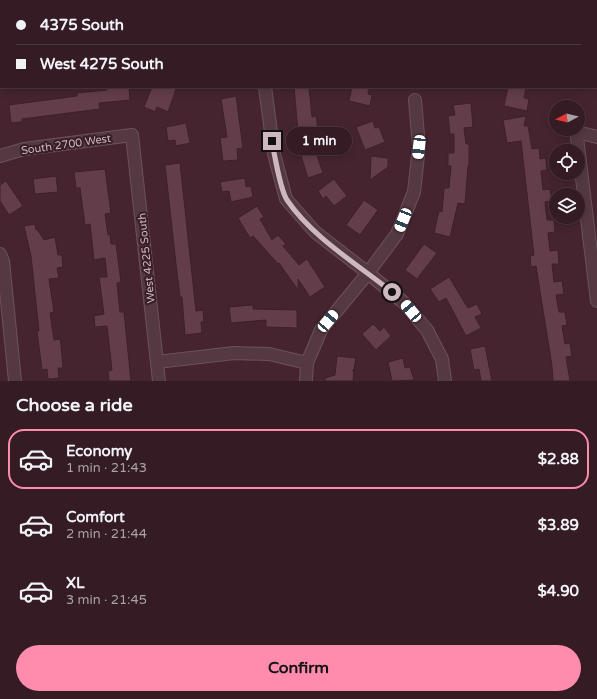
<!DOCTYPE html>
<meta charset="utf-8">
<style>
:root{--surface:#341b24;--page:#3c242c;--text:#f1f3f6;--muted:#a9a1a6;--line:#4e3941;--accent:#ff8bad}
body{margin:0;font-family:"Varela Round",sans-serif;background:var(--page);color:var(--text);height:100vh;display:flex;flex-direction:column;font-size:15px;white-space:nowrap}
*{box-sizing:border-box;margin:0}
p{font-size:13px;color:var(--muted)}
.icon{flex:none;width:22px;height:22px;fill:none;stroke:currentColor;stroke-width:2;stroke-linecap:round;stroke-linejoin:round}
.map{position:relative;height:381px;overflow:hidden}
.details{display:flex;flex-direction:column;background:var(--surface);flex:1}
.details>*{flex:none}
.guide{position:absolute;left:0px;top:0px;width:597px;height:88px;box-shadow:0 2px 10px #0003,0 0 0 1px var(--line);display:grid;align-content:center;height:88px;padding:0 16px;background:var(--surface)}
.needle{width:26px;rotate:263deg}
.fabs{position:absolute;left:549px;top:100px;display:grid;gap:8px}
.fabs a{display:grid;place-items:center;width:36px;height:36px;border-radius:50%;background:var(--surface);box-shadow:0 2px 10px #0003,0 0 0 1px var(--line);font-size:20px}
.end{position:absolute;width:18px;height:18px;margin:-9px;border:5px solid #ceb7be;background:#111;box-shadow:0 0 0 2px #111}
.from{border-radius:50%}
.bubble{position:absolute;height:28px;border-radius:14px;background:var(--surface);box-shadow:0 2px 10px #0003,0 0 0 1px var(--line);font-size:13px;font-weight:800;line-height:28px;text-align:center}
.car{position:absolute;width:12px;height:24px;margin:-12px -6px;border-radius:5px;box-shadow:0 0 3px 1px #0007;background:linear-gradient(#fff 24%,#345 0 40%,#fff 0 76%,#345 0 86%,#fff 0)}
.guide b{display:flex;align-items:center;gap:14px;height:38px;font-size:15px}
.guide b+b{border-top:1px solid var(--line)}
.guide i{width:10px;height:10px;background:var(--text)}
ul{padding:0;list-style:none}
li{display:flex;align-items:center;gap:12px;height:60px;margin:0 8px 6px;padding:0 8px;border:2px solid transparent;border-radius:16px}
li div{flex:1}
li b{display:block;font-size:15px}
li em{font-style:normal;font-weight:800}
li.selected{border-color:var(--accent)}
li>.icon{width:36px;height:36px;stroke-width:1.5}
h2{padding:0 16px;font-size:18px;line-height:48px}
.button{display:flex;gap:8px;margin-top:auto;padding:8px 16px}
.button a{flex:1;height:46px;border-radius:24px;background:var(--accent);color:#111;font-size:16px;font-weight:800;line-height:46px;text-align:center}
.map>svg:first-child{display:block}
</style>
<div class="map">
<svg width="597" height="381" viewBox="0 0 597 381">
<rect width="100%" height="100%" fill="#452430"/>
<!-- building -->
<g fill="#633e4a" stroke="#3c2029">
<path d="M106,87H129L130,100L99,103L100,109L22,119V122L11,123L9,105L77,96V93L107,90Z"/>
<path d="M152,87H170L176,89L168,112L157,107L155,112L144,107Z"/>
<path d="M294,87H309L312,117L316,116L319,137L311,138L323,173L308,178L301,156L306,155L302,131L298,132Z"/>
<path d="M352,87H369L368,94L372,95L370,106L349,101Z"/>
<path d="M508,87H526L524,98L529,99L527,111L504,106Z"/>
<path d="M236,96L243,148L237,149L238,160L223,161L220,138L227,137L221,99Z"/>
<path d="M471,103L473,127L464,128L466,144H469V166H468L465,204L458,203L450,237L434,233L439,211L442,212L444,188H449L451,166H448V153H454V134H450L448,116L455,115L453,105Z"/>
<path d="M526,116L524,126H528L532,149L539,148L540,159L546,158L547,170L541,171L543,190L550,189L552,201L545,202L547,220H554L555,232L548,233L550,251L558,250L559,264H552L554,282L562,281L564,294L556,295L559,312H565L567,325L562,326L565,344L570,343L572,356L566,357L570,381H553L552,366L536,266L531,267L530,256L534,255L521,141L507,143L503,120Z"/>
<path d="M373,121L375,128L379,127L385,142L365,150L356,127Z"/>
<path d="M186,123L190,143L176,146L175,140L168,141L166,127Z"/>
<path d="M371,156L388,158V167L370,180Z"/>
<path d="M180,163L196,311L203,310L204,322H201L202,333L185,335L182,297H180L176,264L165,165Z"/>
<path d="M105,169L111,213L105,214L108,235L110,234L111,244H116L121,282L117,283L120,312H124L131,381H109L108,371L112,370L107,326L95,327L94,316L104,314L99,277H107L105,258L94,260L90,224L85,225L80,188H76L74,172Z"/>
<path d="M56,176L58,192L35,194L33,179Z"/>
<path d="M245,178L246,187L251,186L253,197L231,202L229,191L222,192L220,182Z"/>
<path d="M334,179L347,196L334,206L326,196L323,199L318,191Z"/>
<path d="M6,181L23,206L9,215L0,201V185Z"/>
<path d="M364,200L378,210L360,235L346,225Z"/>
<path d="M257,206L264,217L260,219L272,240L278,235L286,244L283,246L299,265L307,259L325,287L310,297L298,279V290L279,263L278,264L253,236L250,238L238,218Z"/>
<path d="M35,224L36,230L37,229L44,240L55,237L58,255H62L63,267L57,268L59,278L49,279L54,312L50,313L54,340L60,339L61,345L63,368H58L59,378L48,379L47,369L42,370L37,331H39L31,256L24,226Z"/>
<path d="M424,244L437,253L417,279L405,270Z"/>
<path d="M449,277L468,308L477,304L482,314L475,317L481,328L466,336L446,298L439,302L430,289Z"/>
<path d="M253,305V309L297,310V328L266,327V320L231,323L229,307Z"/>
<path d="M373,324L380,331L384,327L391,336L376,350L362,334Z"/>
<path d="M485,346L492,381H481L479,369L474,370L470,349Z"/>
<path d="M337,356L356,358L354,369L352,371L354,370L353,381H325V378L335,375Z"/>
<path d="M403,358L405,368L410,367L414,380L392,381L388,362Z"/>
</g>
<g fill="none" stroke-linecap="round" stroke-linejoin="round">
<!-- minor casing -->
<g stroke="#6c525a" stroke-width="14">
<g id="minor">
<path d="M26,0L31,1"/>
<path d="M253,0L254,1"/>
<path d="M39,1L48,0"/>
<path d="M265,87L274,154L286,199L315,232L368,273L321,330L307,363L306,381"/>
<path d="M415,100L419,147L414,192L397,234L368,273L403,302L427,330L442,359L445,381"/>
<path d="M576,129L597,301"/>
<path d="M577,132L597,137"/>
<path d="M0,156L24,149L132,135L159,381"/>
<path d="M0,254L3,261L15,381"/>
<path d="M157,362L234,353L269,354L307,363"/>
</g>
</g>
<!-- path -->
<g stroke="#65475f" stroke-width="2" stroke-dasharray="3 3" stroke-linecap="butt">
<path d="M533,0L535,1"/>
<path d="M596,26H597"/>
</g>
<!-- minor -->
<use href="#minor" stroke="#553942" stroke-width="12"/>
</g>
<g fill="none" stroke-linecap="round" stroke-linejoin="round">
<!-- route -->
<path stroke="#ceb7be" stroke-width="5" d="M272,141C274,153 281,191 287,200C312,237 357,264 392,292"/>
</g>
<g text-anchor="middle" stroke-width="4" stroke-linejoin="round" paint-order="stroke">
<!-- street labels -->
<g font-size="11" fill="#ceb7be" stroke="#3a1e27">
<text transform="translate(66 144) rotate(-8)" y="4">South 2700 West</text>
<text transform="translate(146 258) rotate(-96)" y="4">West 4225 South</text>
</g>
</g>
</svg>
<div class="fabs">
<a><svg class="needle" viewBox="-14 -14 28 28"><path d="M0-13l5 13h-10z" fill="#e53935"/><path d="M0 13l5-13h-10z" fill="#a9a1a6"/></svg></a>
<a><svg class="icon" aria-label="locate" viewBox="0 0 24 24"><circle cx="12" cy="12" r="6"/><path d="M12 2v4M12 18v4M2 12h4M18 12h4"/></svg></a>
<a><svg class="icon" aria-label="layers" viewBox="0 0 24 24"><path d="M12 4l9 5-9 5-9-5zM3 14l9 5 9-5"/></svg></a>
</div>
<i class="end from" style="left:392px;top:292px"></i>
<i class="end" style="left:272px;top:141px"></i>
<div class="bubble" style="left:286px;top:127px;width:66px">1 min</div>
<i class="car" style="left:419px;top:147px;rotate:186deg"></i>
<i class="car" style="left:403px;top:220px;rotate:202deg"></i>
<i class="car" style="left:411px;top:311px;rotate:320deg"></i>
<i class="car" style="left:328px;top:321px;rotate:40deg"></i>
<div class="guide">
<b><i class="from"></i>4375 South</b>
<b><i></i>West 4275 South</b>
</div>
</div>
<section class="details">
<h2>Choose a ride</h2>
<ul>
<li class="selected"><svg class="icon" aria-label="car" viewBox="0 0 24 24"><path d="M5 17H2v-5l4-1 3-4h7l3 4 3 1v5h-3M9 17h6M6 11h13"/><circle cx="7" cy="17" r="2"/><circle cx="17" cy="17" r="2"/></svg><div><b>Economy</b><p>1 min · 21:43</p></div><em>$2.88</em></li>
<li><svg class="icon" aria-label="car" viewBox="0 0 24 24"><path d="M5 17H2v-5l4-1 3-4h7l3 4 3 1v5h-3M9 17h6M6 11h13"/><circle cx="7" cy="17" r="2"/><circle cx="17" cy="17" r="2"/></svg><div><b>Comfort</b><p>2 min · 21:44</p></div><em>$3.89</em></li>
<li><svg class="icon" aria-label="car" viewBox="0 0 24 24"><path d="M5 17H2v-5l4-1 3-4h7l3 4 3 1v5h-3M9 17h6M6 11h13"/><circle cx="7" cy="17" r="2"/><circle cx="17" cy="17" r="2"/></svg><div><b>XL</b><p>3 min · 21:45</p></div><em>$4.90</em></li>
</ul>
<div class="button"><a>Confirm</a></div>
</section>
